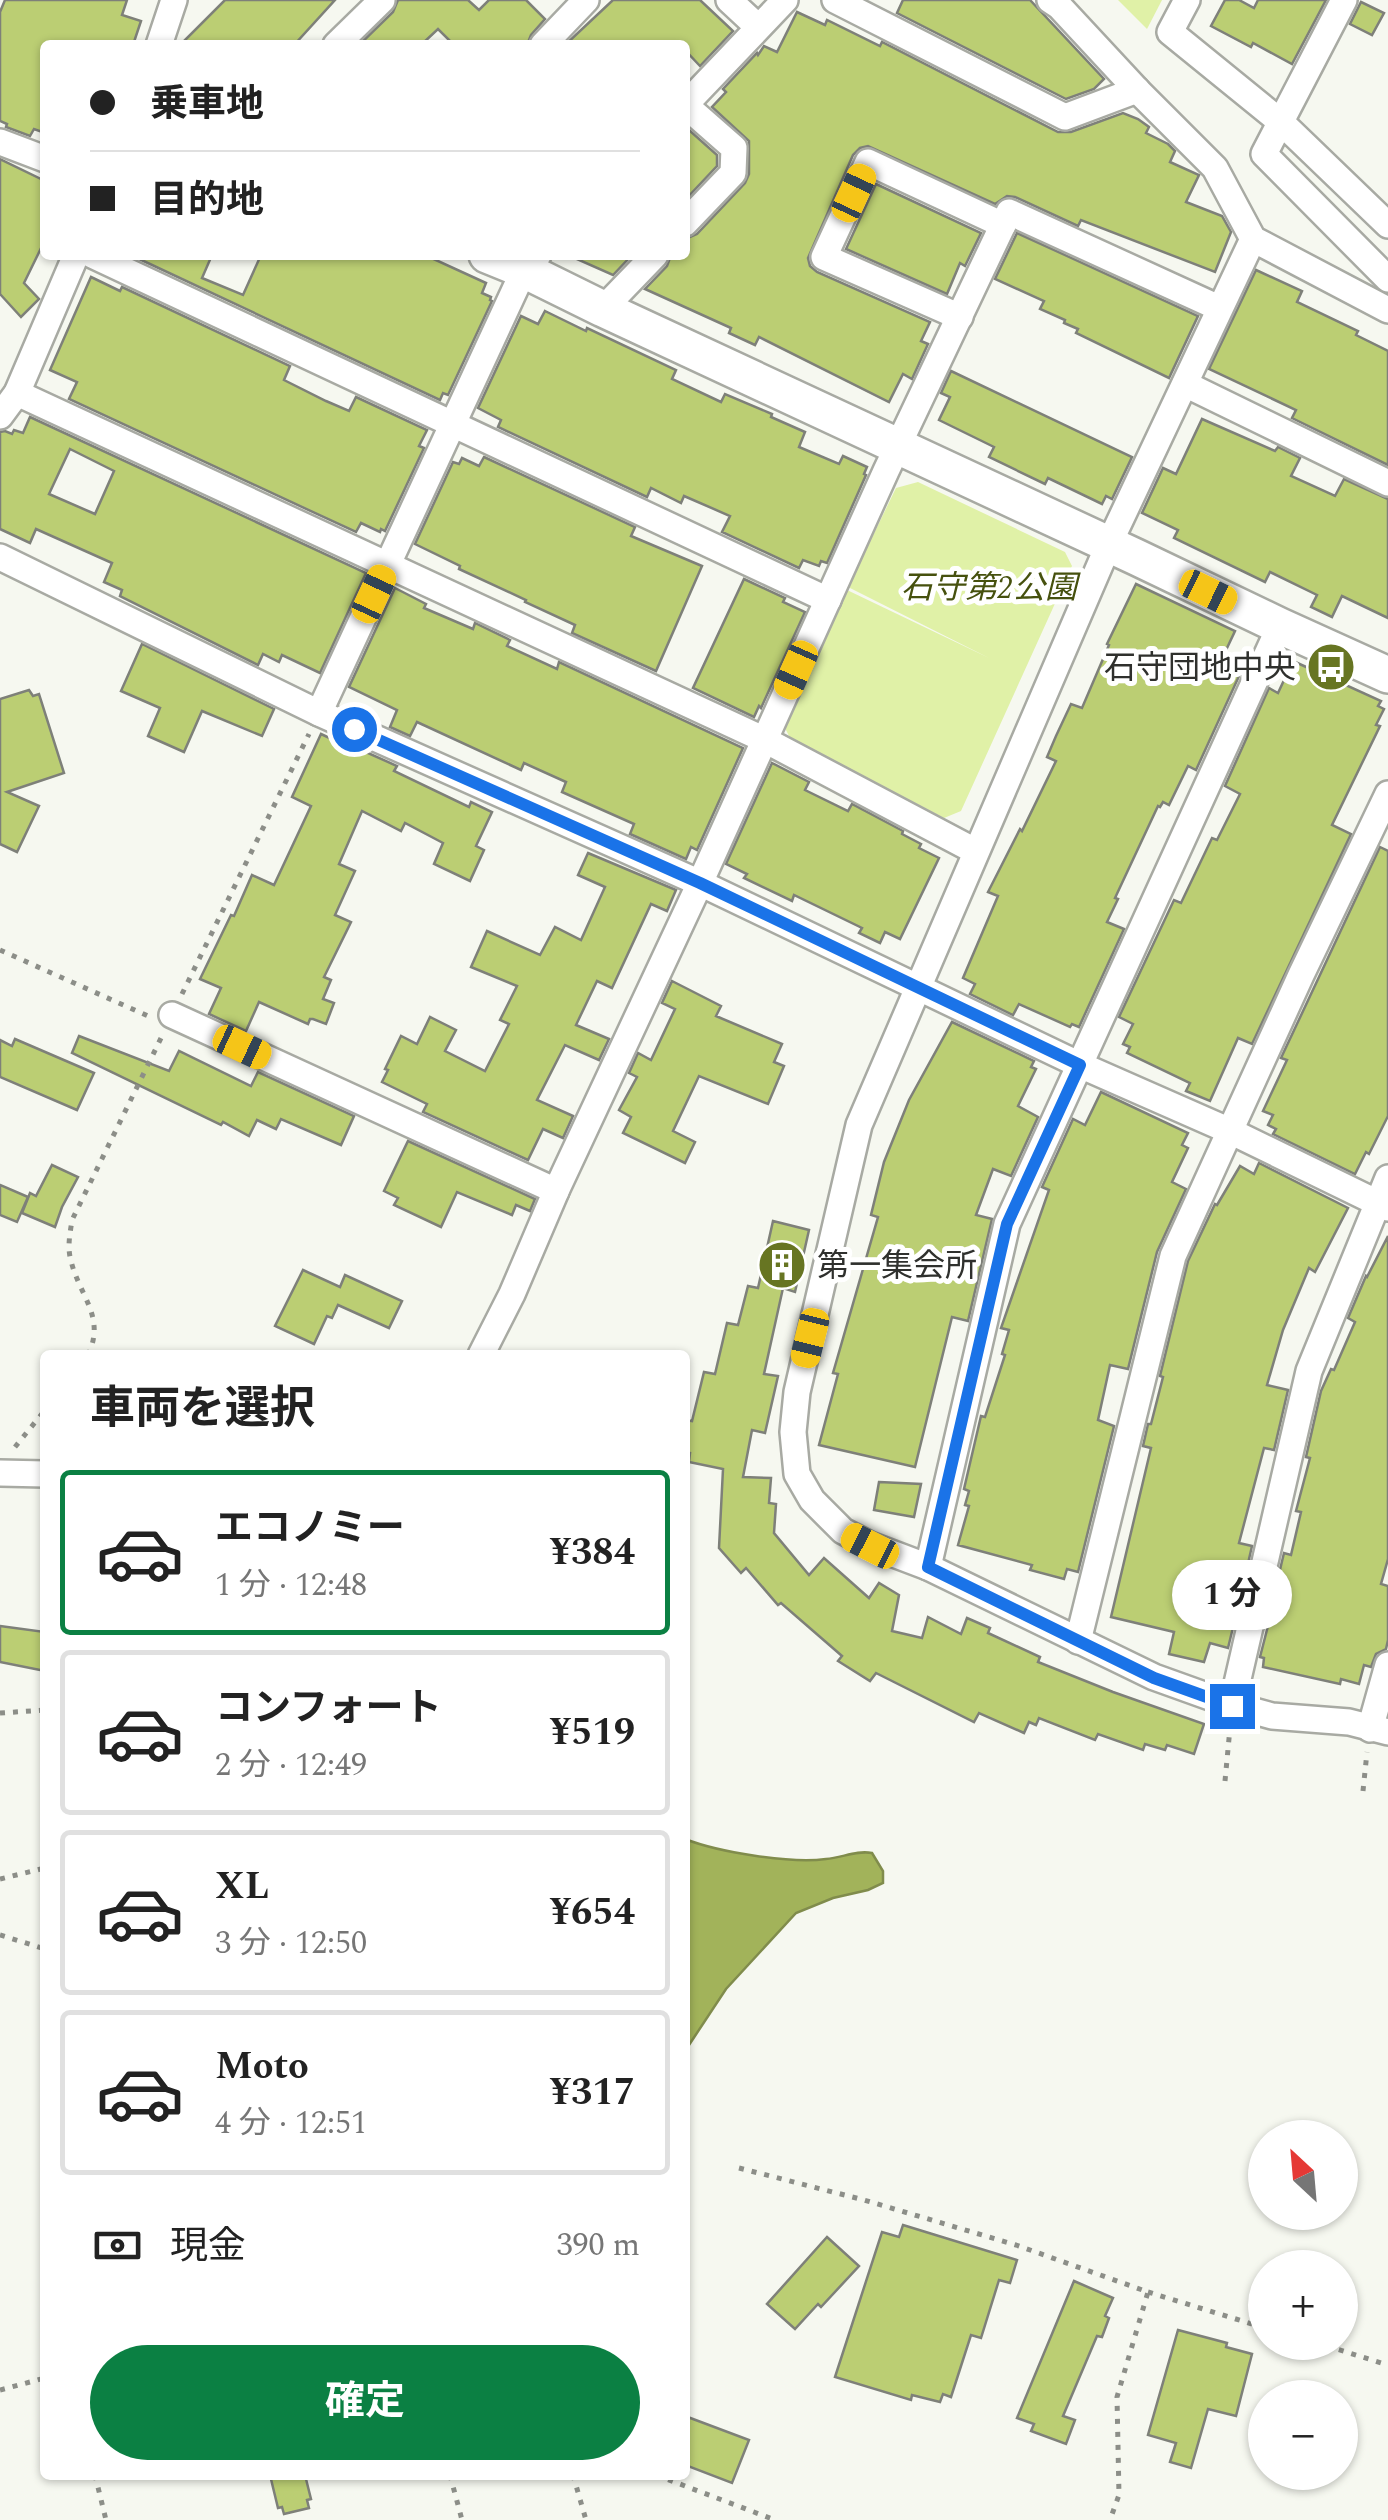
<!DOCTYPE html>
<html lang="ja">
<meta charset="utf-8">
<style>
:root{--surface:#fff;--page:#f2f2f2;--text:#222;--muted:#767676;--line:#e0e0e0;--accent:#0b8043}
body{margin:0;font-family:Spectral,"Noto Sans JP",serif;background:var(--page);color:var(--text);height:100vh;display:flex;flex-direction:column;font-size:38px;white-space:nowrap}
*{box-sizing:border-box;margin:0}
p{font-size:32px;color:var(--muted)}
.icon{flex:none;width:55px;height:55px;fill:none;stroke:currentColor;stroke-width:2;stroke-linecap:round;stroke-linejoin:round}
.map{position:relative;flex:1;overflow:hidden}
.details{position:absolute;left:40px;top:1350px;width:650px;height:1130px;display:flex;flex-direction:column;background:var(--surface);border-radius:10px;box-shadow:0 2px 8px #0004}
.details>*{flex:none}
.top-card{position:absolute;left:40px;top:40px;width:650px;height:220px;border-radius:10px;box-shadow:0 2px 8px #0004;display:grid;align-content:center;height:220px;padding:0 50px;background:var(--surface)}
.needle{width:65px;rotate:334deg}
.tools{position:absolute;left:1248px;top:2120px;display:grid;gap:20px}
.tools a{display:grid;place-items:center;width:110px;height:110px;border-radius:50%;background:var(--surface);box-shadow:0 2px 8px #0004;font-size:50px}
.end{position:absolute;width:45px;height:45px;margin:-22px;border:12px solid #1a73e8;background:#fff;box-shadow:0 0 0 5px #fff}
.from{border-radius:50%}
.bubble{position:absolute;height:70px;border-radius:35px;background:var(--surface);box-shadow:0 2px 8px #0004;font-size:32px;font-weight:700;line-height:70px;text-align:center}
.car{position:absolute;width:30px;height:60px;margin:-30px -15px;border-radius:12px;box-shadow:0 0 8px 2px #0007;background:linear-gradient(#f5c518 24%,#345 0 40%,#f5c518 0 76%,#345 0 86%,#f5c518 0)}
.top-card b{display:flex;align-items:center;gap:35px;height:95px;font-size:38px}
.top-card b+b{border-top:2px solid var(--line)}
.top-card i{width:25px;height:25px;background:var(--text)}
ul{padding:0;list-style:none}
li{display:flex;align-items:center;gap:30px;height:165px;margin:0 20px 15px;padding:0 30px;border:5px solid var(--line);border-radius:10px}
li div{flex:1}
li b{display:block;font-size:38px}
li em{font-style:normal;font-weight:700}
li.selected{border-color:var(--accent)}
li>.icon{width:90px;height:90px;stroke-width:1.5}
h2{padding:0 50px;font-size:45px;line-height:120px}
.pay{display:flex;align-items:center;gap:25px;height:110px;padding:0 50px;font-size:38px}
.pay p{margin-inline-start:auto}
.action{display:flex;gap:20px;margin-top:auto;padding:20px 50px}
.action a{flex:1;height:115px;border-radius:60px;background:var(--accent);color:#fff;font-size:40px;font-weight:700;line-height:115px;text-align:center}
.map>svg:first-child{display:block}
</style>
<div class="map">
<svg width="1388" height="2520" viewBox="0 0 1388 2520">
<rect width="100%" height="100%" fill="#f6f8f0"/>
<!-- green -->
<g fill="#e0f1a7">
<path d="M1118,0H1162L1147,29Z"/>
<path d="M918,482L1065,552L1072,566L961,811L944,818L790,738L785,728L847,590L989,658L848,587L896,488Z"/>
</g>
<!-- water -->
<path fill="#a2b35a" stroke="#808c4c" stroke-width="2.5" d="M685,1839C718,1852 791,1864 826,1859C842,1858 856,1850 872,1853L883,1871V1883L868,1890L833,1898L796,1913L726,1989L689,2045L685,2047Z"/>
<!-- building -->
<g fill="#bbce73" stroke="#7e8079" stroke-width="2.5" fill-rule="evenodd">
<path d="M5,0H127L122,15L141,21L133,45H45V133L34,129L30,136L6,127L7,124L0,121V12Z"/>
<path d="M225,0H335L294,45H180Z"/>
<path d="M398,0H468L479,10L489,0H526L545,19L531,35L527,45H454L438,29L421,45H359L393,12Z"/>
<path d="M613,0H700L733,31L700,66L685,50V45H565Z"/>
<path d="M903,0H1030L1104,79L1094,89L1066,99L897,13Z"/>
<path d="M1225,0H1239L1254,8L1258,0H1326L1292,64L1253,43L1251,47L1211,26Z"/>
<path d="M1361,2L1384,13L1372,35L1350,24Z"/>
<path d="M797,12L825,25L827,20L880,46L882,42L1058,132H1071L1123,113L1138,119L1149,127L1146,133L1168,144L1175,151L1170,162L1199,175L1186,202L1222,216L1231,232L1215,272L1081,220L1078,226L1015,197L1007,196L995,204L868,146L860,148L853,155L808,258L810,266L817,272L930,322L921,341L928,344L912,379L903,374L889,402L759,337L755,345L729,333L731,328L645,289L667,266L671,255H685V239L697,234L745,183L749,174V141L712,107L726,92L723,89L757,53L758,55L764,46L777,52Z"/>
<path d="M689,130L717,155V166L685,200V135Z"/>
<path d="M0,159L45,181V240L24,283L39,299L21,317L0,294Z"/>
<path d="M876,184L981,233L965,266L960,263L947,294L846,249Z"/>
<path d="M1017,233L1198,316L1169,378L1076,333L1078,329L1064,323L1065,320L1040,309L1044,301L995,279Z"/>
<path d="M137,255H212L202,278L243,295L261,255H425L486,283L482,293L491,297L490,300L492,301L448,395L443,393L440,400L135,257Z"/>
<path d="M568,255H632L613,275Z"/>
<path d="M1256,270L1302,291L1297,302L1358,331L1356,335L1388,351V465L1292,418L1296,410L1209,369Z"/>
<path d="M91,277L120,291L122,287L290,366L284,380L326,401L349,411L356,397L427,430L419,446L424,448L385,531L381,529L380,532L361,523L356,532L69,399L77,382L50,370Z"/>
<path d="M545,311L586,331L587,328L676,370L672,379L721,402L725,394L772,414L771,417L805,432L799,447L839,464L843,456L867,467L864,474L866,475L827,563L821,561L819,566L803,560L799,568L722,532L730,516L684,496L681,503L651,488L647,497L498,427L501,420L478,408L521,316L538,324Z"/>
<path d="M951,371L1132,457L1112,499L1106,496L1102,504L1048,478L1045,484L989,457L994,447L939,420L950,397L941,393Z"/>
<path d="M30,417L366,573L320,673L282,655L279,662L263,654L258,665L120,596L122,590L104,582L112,563L36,529L30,543L0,529V432L5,431L12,434L14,430L23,433ZM70,449L114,471L95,514L49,494Z"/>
<path d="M1202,419L1275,451L1278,447L1300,458L1291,476L1335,496L1344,479L1388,499V618L1342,596L1332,617L1311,607L1317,595L1270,572L1265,582L1174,538L1178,530L1142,513L1163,468L1176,474Z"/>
<path d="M484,457L635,527L631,536L702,566L656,671L572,633L575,625L525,602L526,600L459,569L460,566L415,544L453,462L459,464L462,458L479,466Z"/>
<path d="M744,579L785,598L783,602L805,612L761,708L759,706L754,717L693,688Z"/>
<path d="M1136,584L1235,631L1219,665L1240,674L1196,770L1188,766L1169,805L1163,802L1160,807L1158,806L1115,898L1118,899L1107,922L1124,929L1079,1027L1072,1024L1070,1027L1019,1004L1013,1015L970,994L975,984L963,978L998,896L988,892L1020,829L1022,831L1056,761L1047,757L1056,736L1071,704L1082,708L1109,645L1107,644Z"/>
<path d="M395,588L426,604L424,608L473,629L475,623L510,640L507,646L557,669L559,662L743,748L697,850L691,847L686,859L630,834L634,824L562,792L566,782L524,763L521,770L417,722L410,736L390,727L397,710L349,687Z"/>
<path d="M142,644L274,709L262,736L202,711L184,752L148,736L160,708L121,691Z"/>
<path d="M1293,661L1381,701L1378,706L1384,709L1376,725L1380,726L1332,825L1351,834L1252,1044L1238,1038L1210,1101L1186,1091L1190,1083L1127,1053L1130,1047L1123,1044L1133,1024L1119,1017L1174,900L1181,903L1212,838L1217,840L1240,794L1225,786L1269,688L1278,693Z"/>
<path d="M29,690L33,696L39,694L64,773L7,792L39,806L17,852L0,844V699Z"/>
<path d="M321,734L338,742L339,740L397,766L394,771L469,807L471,802L492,812L476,846L484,850L470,881L434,864L443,843L405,823L401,831L362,811L339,864L355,871L335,915L351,922L324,977L331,980L323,999L334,1003L326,1024L313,1019H310L308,1024L259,1002L246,1031L209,1014L221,988L200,979L231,915L234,916L252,875L274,885L311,806L292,797Z"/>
<path d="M772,763L809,782L805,790L848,811L852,804L903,831L902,834L921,844L919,848L939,858L900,939L885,932L880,943L859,933L862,928L794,895L792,901L744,878L747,874L726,864Z"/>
<path d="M1380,847L1388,851V1116L1369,1154L1366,1152L1355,1174L1273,1134L1276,1129L1268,1125L1273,1115L1263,1111L1287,1060L1281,1058Z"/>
<path d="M588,853L676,890L667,911L651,904L612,988L597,981L576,1025L609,1039L599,1060L565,1045L537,1100L573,1116L563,1138L543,1129L528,1160L423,1112L427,1104L382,1082L388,1070L385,1069L401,1036L417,1044L430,1017L456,1030L445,1051L485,1071L509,1024L500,1020L517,986L471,967L487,931L540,955L555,927L581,940L605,887L578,875Z"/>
<path d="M672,981L721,1006L716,1016L782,1044L774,1062L784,1066L768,1104L699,1076L673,1131L695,1142L685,1163L623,1133L631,1117L619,1110L637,1077L629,1073L638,1053L651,1060L675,1009L662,1003Z"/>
<path d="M952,1022L1034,1061L1031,1067L1036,1069L1018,1106L1038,1117L1011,1176L993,1169L976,1215L992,1219L968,1321L952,1317L915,1467L819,1445L838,1374L833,1373L878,1217L871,1215L884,1162L909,1100Z"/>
<path d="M79,1036L169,1071L179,1051L251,1086L258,1072L354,1116L341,1145L281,1119L276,1129L257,1120L249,1136L223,1122L221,1125L72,1053Z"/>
<path d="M15,1039L94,1073L77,1110L0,1077V1040L12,1046Z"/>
<path d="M1101,1092L1188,1133L1182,1145L1188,1148L1172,1182L1186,1189L1157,1252L1128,1369L1110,1365L1098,1420L1114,1426L1078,1572L1067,1569L1064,1579L1030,1570L1032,1565L958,1545L969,1506L965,1505L969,1491L964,1489L981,1416L985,1417L1005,1355L1002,1354L1009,1330L1001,1328L1049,1190L1042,1187L1073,1119L1085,1125Z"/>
<path d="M408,1141L535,1199L530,1211L516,1205L512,1215L457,1192L441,1227L394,1205L398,1198L384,1191Z"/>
<path d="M1259,1163L1348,1208L1315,1272L1309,1268L1283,1330L1267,1385L1288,1390L1274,1450L1264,1448L1239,1543L1252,1546L1247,1568L1230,1562L1219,1605L1237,1611L1228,1648L1210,1643L1204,1662L1169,1654L1174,1632L1111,1617L1151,1448L1143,1446L1148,1424H1151L1163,1377L1160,1376L1188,1261L1215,1204L1217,1205L1240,1166L1254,1174Z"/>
<path d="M52,1165L78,1177L62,1207L55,1227L22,1213L30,1193L36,1196Z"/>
<path d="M0,1185L28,1197L17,1222L0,1215Z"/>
<path d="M773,1221L809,1230L795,1292L783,1288L764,1374L778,1376L765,1433L752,1430L743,1477L771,1478L769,1503L776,1504L774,1533L809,1575L824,1558L869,1598L879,1583L899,1595L892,1631L922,1638L928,1617L961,1634L967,1618L990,1628L988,1633L1040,1657L1038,1662L1113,1692L1204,1724L1194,1754L1167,1745L1165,1750L1145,1744L1143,1750L1098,1734L1095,1740L1039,1718L1036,1725L1029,1722L1024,1733L979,1713L974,1722L876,1673L870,1681L838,1661L842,1656L781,1603L778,1605L746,1568L741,1573L719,1548L723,1469L689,1462L690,1453L685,1452V1420L692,1421L704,1372L715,1374L727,1323L738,1325L748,1286L758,1288Z"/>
<path d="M1388,1236V1559L1381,1584L1388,1586V1640L1386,1649L1376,1654L1371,1667L1364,1665L1359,1684L1341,1679L1340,1684L1263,1667L1264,1658L1260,1657L1280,1579L1278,1578L1284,1553L1291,1555L1301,1512L1296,1511L1310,1458L1306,1457L1321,1391L1331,1369L1334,1370L1355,1322L1348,1318L1366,1276L1367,1277Z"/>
<path d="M303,1270L340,1287L345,1275L402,1301L389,1328L338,1305L332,1318L327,1316L314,1344L275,1326Z"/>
<path d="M879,1482L921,1484L914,1517L874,1510Z"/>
<path d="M0,1626L45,1632V1671L0,1662Z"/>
<path d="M903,2225L1017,2260L1010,2283L999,2280L981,2338L971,2335L951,2397L943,2394L940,2402L912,2395L911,2400L835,2377L882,2232L899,2237Z"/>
<path d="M827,2237L859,2266L821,2307L818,2304L795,2329L767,2304Z"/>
<path d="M1074,2281L1113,2298L1105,2316L1109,2318L1102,2337L1097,2336L1063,2416L1075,2420L1066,2444L1031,2431L1034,2424L1017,2418Z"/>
<path d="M1178,2330L1227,2343L1226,2347L1252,2354L1236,2416L1208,2409L1191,2468L1170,2462L1176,2443L1148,2435Z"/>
<path d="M685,2416L749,2440L732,2483L685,2465Z"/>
<path d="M270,2475H305L311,2499L307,2500L309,2508L284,2514L282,2507L278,2508Z"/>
</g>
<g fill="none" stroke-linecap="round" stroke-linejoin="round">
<!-- street casing -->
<g stroke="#a8aaa3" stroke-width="30">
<g id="street">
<path d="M729,0L758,27"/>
<path d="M835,0L1065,117L1137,90"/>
<path d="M1050,0L1059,6L1137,90L1215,168L1253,239L1388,310"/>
<path d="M1187,0L1170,32L1282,123L1388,225"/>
<path d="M1344,0L1264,154L1388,279"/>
<path d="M159,45L174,0"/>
<path d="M336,45L382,0"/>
<path d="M543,45L586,0"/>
<path d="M685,105L734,148L733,173L685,223"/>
<path d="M685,105L785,0"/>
<path d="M0,142L45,159"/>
<path d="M1253,239L1109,544L859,1125L797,1392L793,1432L797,1474L812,1500L843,1531L870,1545L928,1567L1154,1677L1232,1705L1272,1716L1349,1722L1388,1732"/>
<path d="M92,255L828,600"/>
<path d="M603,309L655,255"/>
<path d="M960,317L824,257L868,162L1003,225"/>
<path d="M1185,384L1388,483"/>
<path d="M17,393L765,740L975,851"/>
<path d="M0,416L17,393L76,255"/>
<path d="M0,557L319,713L700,883L1080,1065L1230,1131L1388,1208"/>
<path d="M319,713L524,270L538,255"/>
<path d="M172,1015L556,1191"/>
<path d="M481,1355L512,1294L556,1191L700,883L886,471L1009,212L1219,308"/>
<path d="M0,1473L45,1474"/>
<path d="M928,1567L1007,1224L1280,626"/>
<path d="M1078,1641L1173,1256L1301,975L1388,794"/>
<path d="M1232,1705L1309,1371L1388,1178"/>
<path d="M1370,1729L1388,1665"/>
</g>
</g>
<!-- secondary casing -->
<g stroke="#a8aaa3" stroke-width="40">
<path id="secondary" d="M487,255L524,270L603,309L1136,557L1280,626L1388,675"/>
</g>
<!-- path -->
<g stroke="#8c8e88" stroke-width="5" stroke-dasharray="5 8" stroke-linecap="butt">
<path d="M0,950L148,1016"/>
<path d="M182,994L309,734"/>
<path d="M88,1355C106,1317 80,1297 71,1261C67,1247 70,1234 72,1220L162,1036"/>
<path d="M15,1447L45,1410"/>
<path d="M0,1713L45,1710"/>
<path d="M1225,1781L1230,1728"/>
<path d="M1363,1791L1367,1752"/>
<path d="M0,1879L45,1868"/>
<path d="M0,1935L45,1949"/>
<path d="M739,2168L864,2200L1016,2245L1148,2292L1117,2397L1119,2495L1110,2520"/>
<path d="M1148,2292L1265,2328"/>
<path d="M1314,2342L1388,2365"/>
<path d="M0,2390L45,2378"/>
<path d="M95,2475L106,2520"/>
<path d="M450,2475L462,2520"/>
<path d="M573,2475L586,2520"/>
<path d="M656,2475L775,2520"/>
</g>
<!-- street -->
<use href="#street" stroke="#fff" stroke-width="25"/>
<!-- secondary -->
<use href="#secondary" stroke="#fff" stroke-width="35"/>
</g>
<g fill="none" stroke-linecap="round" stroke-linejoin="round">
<!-- route -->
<path stroke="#1a73e8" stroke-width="12" d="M354,729L700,883L1080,1065L1007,1224L928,1567L1154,1678L1232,1706"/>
</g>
<!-- icons -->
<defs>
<g id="bus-disc" transform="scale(2.5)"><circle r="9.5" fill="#677522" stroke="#fff"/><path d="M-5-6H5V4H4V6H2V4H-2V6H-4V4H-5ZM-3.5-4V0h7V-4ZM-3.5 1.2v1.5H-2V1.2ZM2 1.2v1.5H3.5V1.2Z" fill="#fff"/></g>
<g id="building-disc" transform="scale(2.5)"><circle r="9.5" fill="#677522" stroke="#fff"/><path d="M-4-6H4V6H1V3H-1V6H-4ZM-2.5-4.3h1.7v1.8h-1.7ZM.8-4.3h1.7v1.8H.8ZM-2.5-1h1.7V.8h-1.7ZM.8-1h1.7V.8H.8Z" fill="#fff"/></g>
</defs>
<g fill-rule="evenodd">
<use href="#bus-disc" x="1331" y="667"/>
<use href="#building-disc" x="782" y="1265"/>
</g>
<g text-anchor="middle" stroke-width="10" stroke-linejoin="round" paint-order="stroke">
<!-- park labels -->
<g font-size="32" font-style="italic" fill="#46510e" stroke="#fff">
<text x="989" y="598">石守第2公園</text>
</g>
<!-- poi labels -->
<g font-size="32" fill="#2f302d" stroke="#fff" text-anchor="end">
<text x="1296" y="678">石守団地中央</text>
<text x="817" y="1276" text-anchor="start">第一集会所</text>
</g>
</g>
</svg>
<div class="tools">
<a><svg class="needle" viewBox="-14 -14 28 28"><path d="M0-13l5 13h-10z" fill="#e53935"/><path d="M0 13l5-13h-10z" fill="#767676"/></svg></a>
<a>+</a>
<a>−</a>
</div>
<i class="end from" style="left:354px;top:729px"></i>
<i class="end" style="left:1232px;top:1706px"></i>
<div class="bubble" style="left:1172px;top:1560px;width:120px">1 分</div>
<i class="car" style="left:854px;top:193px;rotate:25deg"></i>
<i class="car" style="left:1208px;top:592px;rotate:116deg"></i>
<i class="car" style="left:374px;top:594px;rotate:25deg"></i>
<i class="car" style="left:796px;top:670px;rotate:204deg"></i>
<i class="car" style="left:242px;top:1047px;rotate:115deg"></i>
<i class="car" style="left:810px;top:1338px;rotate:194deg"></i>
<i class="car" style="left:870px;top:1546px;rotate:297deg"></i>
<div class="top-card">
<b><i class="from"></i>乗車地</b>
<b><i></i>目的地</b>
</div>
<section class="details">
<h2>車両を選択</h2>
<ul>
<li class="selected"><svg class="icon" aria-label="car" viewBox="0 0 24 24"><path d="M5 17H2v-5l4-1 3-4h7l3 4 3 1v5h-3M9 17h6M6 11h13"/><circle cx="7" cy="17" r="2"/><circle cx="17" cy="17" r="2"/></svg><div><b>エコノミー</b><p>1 分 · 12:48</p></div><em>¥384</em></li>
<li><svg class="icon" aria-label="car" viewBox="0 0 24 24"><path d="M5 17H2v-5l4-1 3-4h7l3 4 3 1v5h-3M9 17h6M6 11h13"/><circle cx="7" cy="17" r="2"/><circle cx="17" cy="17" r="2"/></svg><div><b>コンフォート</b><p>2 分 · 12:49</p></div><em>¥519</em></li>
<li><svg class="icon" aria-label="car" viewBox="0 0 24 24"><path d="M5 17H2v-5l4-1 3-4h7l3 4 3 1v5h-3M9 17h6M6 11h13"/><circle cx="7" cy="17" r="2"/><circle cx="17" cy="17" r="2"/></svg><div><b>XL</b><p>3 分 · 12:50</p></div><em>¥654</em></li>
<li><svg class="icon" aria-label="car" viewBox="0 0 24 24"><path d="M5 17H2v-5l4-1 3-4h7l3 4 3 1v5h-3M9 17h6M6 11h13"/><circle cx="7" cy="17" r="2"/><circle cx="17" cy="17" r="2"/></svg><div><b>Moto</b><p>4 分 · 12:51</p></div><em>¥317</em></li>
</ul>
<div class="pay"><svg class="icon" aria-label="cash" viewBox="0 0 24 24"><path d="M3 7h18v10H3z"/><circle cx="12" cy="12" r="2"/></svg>現金<p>390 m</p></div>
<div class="action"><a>確定</a></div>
</section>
</div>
